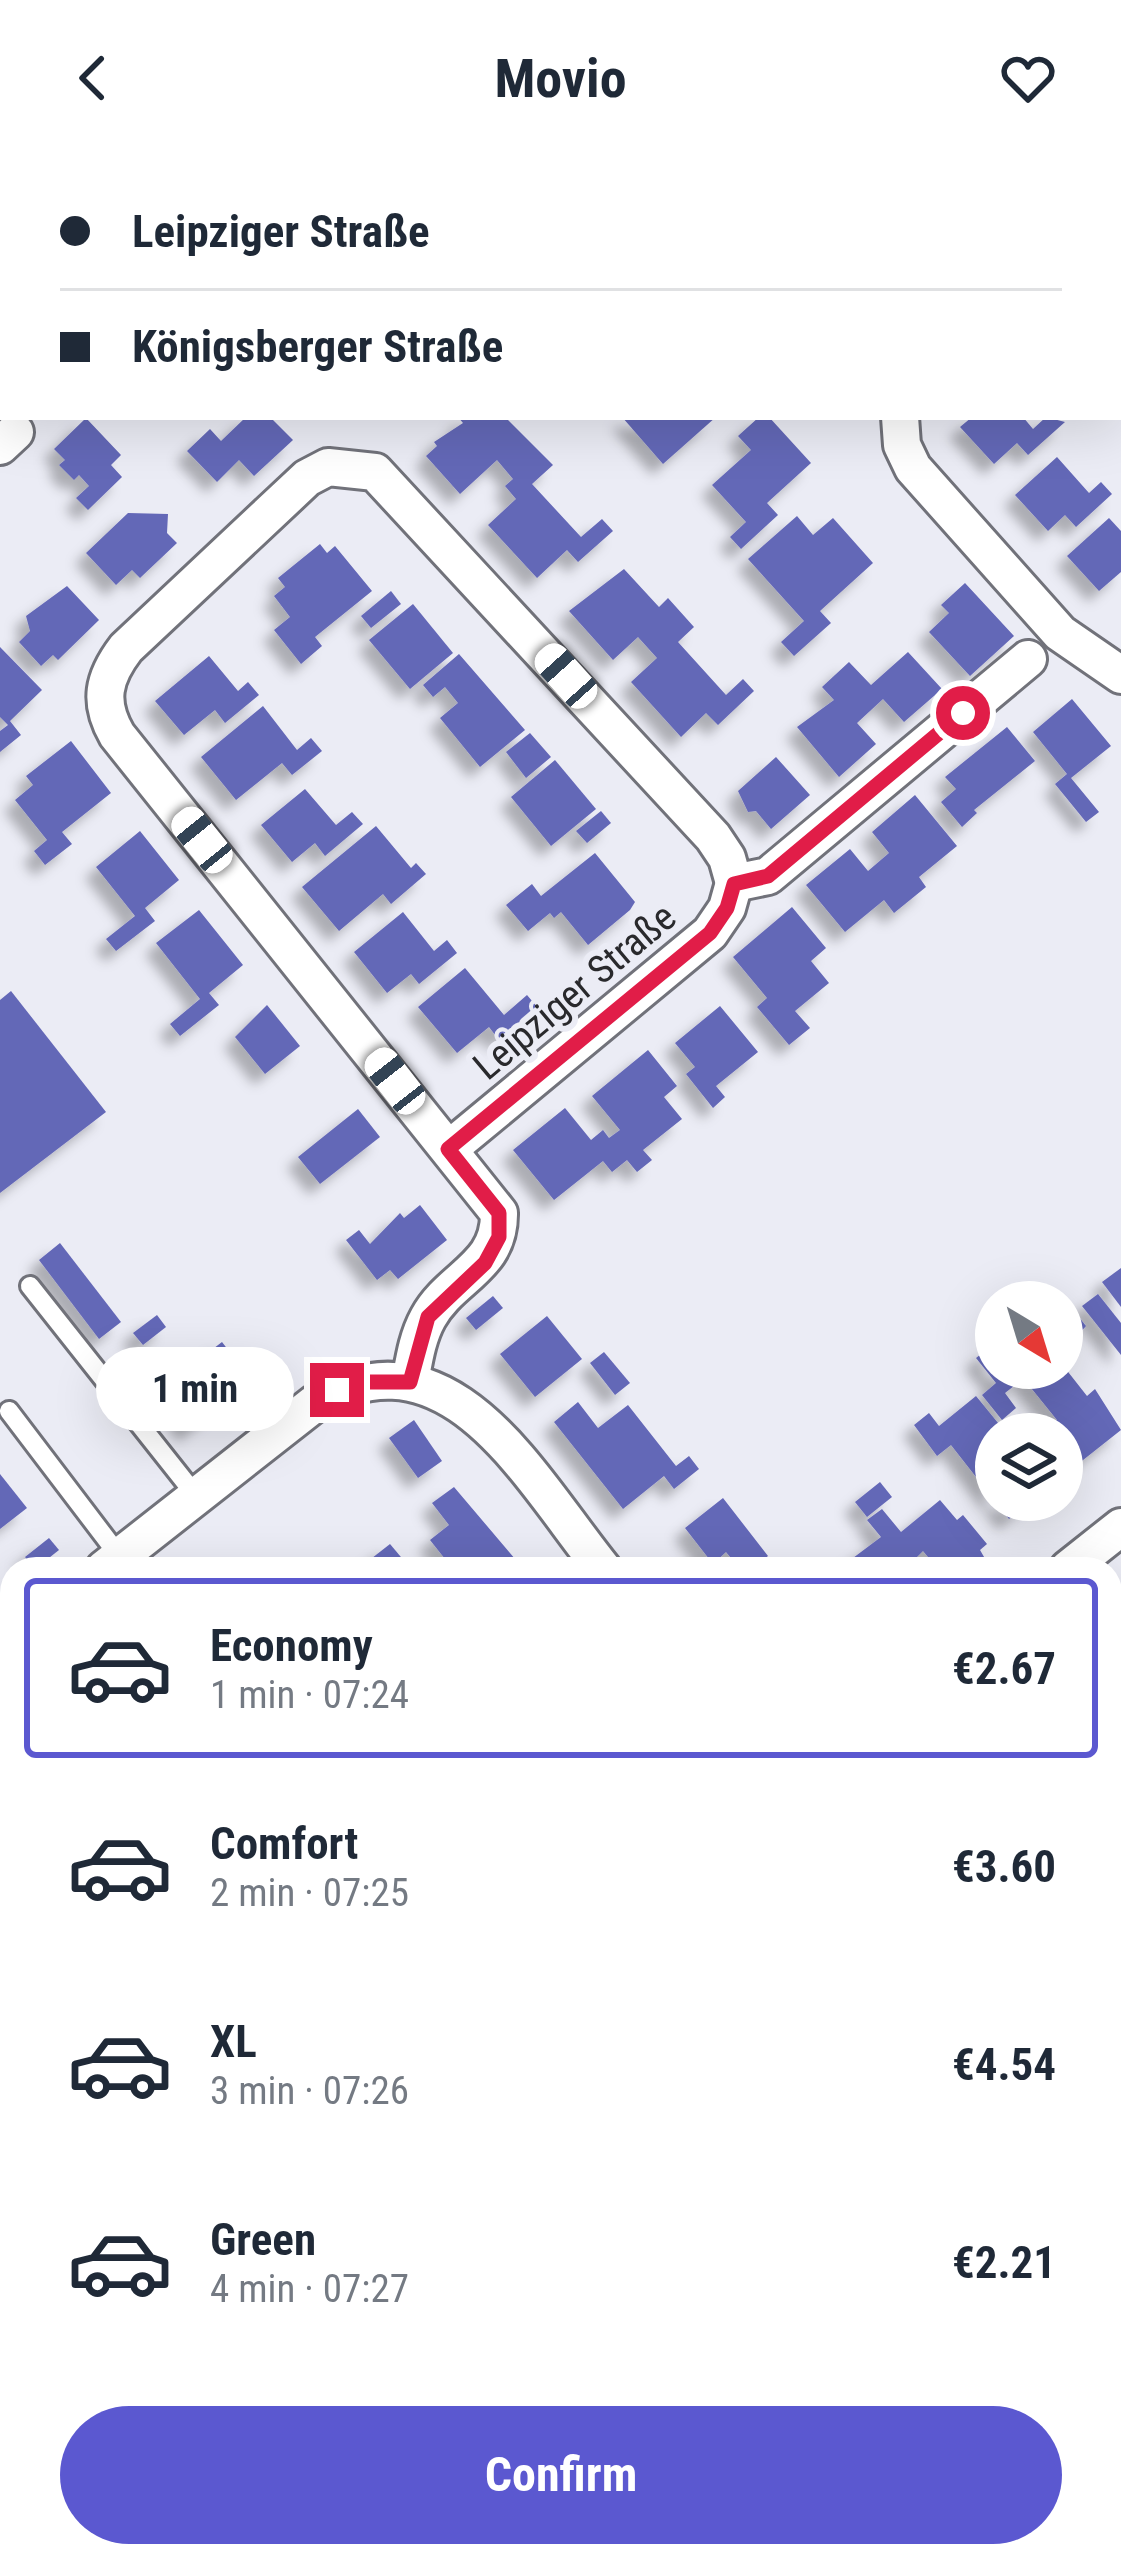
<!DOCTYPE html>
<meta charset="utf-8">
<style>
:root{--surface:#fff;--page:#f2f2f3;--text:#1f2937;--muted:#747a83;--line:#e0e1e3;--accent:#5b58d0}
body{margin:0;font-family:"Roboto Condensed",sans-serif;background:var(--page);color:var(--text);height:100vh;display:flex;flex-direction:column;font-size:45px;white-space:nowrap}
*{box-sizing:border-box;margin:0}
p{font-size:39px;color:var(--muted)}
.icon{flex:none;width:66px;height:66px;fill:none;stroke:currentColor;stroke-width:2;stroke-linecap:round;stroke-linejoin:round}
.map{position:relative;flex:1;overflow:hidden}
.drawer{position:absolute;left:0px;top:1401px;width:1122px;height:1011px;display:flex;flex-direction:column;background:var(--surface);border-radius:36px 36px 0 0;box-shadow:0 12px 48px #0002}
.drawer>*{flex:none}
.top-card{position:absolute;left:0px;top:0px;width:1122px;height:264px;box-shadow:0 12px 48px #0002;display:grid;align-content:center;height:264px;padding:0 60px;background:var(--surface)}
.needle{width:78px;rotate:142deg}
.fabs{position:absolute;left:975px;top:1125px;display:grid;gap:24px}
.fabs a{display:grid;place-items:center;width:108px;height:108px;border-radius:50%;background:var(--surface);box-shadow:0 12px 48px #0002;font-size:60px}
.end{position:absolute;width:54px;height:54px;margin:-27px;border:15px solid #e11d48;background:#fff;box-shadow:0 0 0 6px #fff}
.from{border-radius:50%}
.bubble{position:absolute;height:84px;border-radius:42px;background:var(--surface);box-shadow:0 12px 48px #0002;font-size:39px;font-weight:700;line-height:84px;text-align:center}
.car{position:absolute;width:36px;height:72px;margin:-36px -18px;border-radius:15px;box-shadow:0 0 9px 3px #0007;background:linear-gradient(#fff 24%,#345 0 40%,#fff 0 76%,#345 0 86%,#fff 0)}
.top-card b{display:flex;align-items:center;gap:42px;height:114px;font-size:45px}
.top-card b+b{border-top:3px solid var(--line)}
.top-card i{width:30px;height:30px;background:var(--text)}
ul{padding:21px 0 0;list-style:none}
li{display:flex;align-items:center;gap:36px;height:180px;margin:0 24px 18px;padding:0 36px;border:6px solid transparent;border-radius:12px}
li div{flex:1}
li b{display:block;font-size:45px}
li em{font-style:normal;font-weight:700}
li.on{border-color:var(--accent)}
li>.icon{width:108px;height:108px;stroke-width:1.5}
.primary-button{display:flex;gap:24px;margin-top:auto;padding:24px 60px}
.primary-button a{flex:1;height:138px;border-radius:72px;background:var(--accent);color:#fff;font-size:48px;font-weight:700;line-height:138px;text-align:center}
header{display:flex;justify-content:space-between;align-items:center;height:156px;padding:0 60px;background:var(--surface);font-size:54px;font-weight:700}
.map>svg:first-child{display:block}
</style>
<header><svg class="icon" aria-label="back" viewBox="0 0 24 24"><path d="M15 5l-7 7 7 7"/></svg>Movio<svg class="icon" aria-label="heart" viewBox="0 0 24 24"><path d="M12 20l-8-8c-3-5 5-10 8-4 3-6 11-1 8 4z"/></svg></header>
<div class="map">
<svg width="1121" height="2410" viewBox="0 0 1121 2410">
<defs>
<filter id="shadow"><feDropShadow dx="-11" dy="11" stdDeviation="6" flood-color="#0004"/></filter>
</defs>
<rect width="100%" height="100%" fill="#ebecf5"/>
<!-- building -->
<g fill="#6467b7" filter="url(#shadow)">
<path d="M246,261H270L293,284L254,320L239,304L217,326L187,295L210,273L221,285Z"/>
<path d="M458,261H505L553,309L532,328L581,381L602,363L613,375L578,406L567,394L537,422L488,369L516,343L505,330L513,323L497,304L460,338L426,300L437,290L434,286L463,267Z"/>
<path d="M622,261H716L663,308Z"/>
<path d="M759,261H769L811,307L767,347L778,359L741,393L730,381L746,366L712,329L751,294L738,280Z"/>
<path d="M972,261H1023L1033,273L1046,261L1065,266L1028,299L1017,287L994,308L960,271Z"/>
<path d="M86,262L121,299L111,309L122,321L88,354L76,342L89,330L79,319L74,324L59,309L65,304L54,293Z"/>
<path d="M1057,301L1089,337L1101,326L1112,338L1076,371L1065,359L1048,375L1015,339Z"/>
<path d="M128,357L168,358L167,377L177,387L140,422L132,414L116,429L86,397Z"/>
<path d="M797,360L813,379L833,362L873,407L820,455L831,467L794,500L781,486L804,465L748,403Z"/>
<path d="M1109,362L1121,375V416L1099,435L1067,400Z"/>
<path d="M320,388L327,397L335,390L372,435L315,481L322,490L301,508L274,474L290,461L274,440L285,431L278,422Z"/>
<path d="M624,413L659,451L668,442L694,471L678,486L726,539L743,523L754,535L718,569L706,557L681,581L631,526L657,502L638,481L613,504L569,455Z"/>
<path d="M965,427L1014,480L970,520L929,476L949,457L941,449Z"/>
<path d="M67,430L99,464L58,504L53,499L41,510L19,486L30,475L26,460Z"/>
<path d="M391,435L401,448L371,472L361,460Z"/>
<path d="M413,448L453,497L410,533L369,484Z"/>
<path d="M0,491L42,534L10,565L21,579L0,596V575L8,569L0,561Z"/>
<path d="M908,496L942,533L904,566L883,543L857,567L876,588L839,621L797,571L834,544L822,531L849,506L871,529Z"/>
<path d="M459,498L525,574L480,611L440,562L458,547L445,531L433,541L423,529Z"/>
<path d="M209,500L238,535L248,526L259,539L225,567L215,554L184,579L155,545Z"/>
<path d="M1072,543L1111,590L1071,622L1099,656L1086,666L1055,628L1067,618L1033,576Z"/>
<path d="M263,550L297,594L311,582L322,595L292,619L282,607L236,644L201,601Z"/>
<path d="M1007,571L1035,605L974,654L977,657L962,671L941,646L956,633L945,621Z"/>
<path d="M530,577L551,601L526,622L506,596Z"/>
<path d="M71,585L111,637L62,676L72,688L45,709L34,695L47,684L15,644L33,629L26,620Z"/>
<path d="M776,601L810,639L771,673L756,655L748,656L738,635Z"/>
<path d="M555,604L596,653L551,690L511,641Z"/>
<path d="M305,633L336,669L352,656L363,668L325,700L315,687L292,706L261,669Z"/>
<path d="M915,639L957,690L919,721L926,731L894,757L884,744L845,776L806,729L850,693L868,715L889,697L872,676Z"/>
<path d="M601,655L611,667L587,687L576,675Z"/>
<path d="M376,670L411,712L416,707L426,718L391,748L383,738L339,775L302,731Z"/>
<path d="M140,675L179,724L145,752L155,765L116,795L106,783L135,760L96,711Z"/>
<path d="M595,697L635,746L630,754L588,789L561,756L554,762L550,757L528,775L506,749L532,728L541,740Z"/>
<path d="M792,751L826,792L811,805L829,827L795,855L810,872L789,889L757,851L767,842L733,801Z"/>
<path d="M199,754L243,809L209,837L219,849L180,880L170,868L200,843L156,787Z"/>
<path d="M403,756L434,795L447,784L457,797L419,828L411,818L387,837L354,796Z"/>
<path d="M465,812L504,859L527,839L538,852L499,884L489,871L457,897L418,851Z"/>
<path d="M11,835L106,956L0,1037V844Z"/>
<path d="M267,849L300,890L265,918L235,881Z"/>
<path d="M720,850L758,896L716,930L725,941L713,952L686,918L695,911L675,887Z"/>
<path d="M648,894L677,930L664,941L682,963L643,994L652,1004L637,1016L627,1004L612,1016L603,1005L554,1044L513,994L565,952L591,984L603,974L609,982L620,974L592,940Z"/>
<path d="M358,953L380,981L320,1028L298,1001Z"/>
<path d="M420,1049L447,1084L398,1123L390,1114L377,1124L346,1084L359,1074L370,1088L400,1057L404,1062Z"/>
<path d="M60,1087L121,1166L99,1183L39,1104Z"/>
<path d="M1121,1112V1151L1102,1126Z"/>
<path d="M1098,1138L1121,1167V1199L1082,1150Z"/>
<path d="M493,1140L503,1152L476,1174L466,1162Z"/>
<path d="M1066,1145L1086,1170L1062,1197V1149Z"/>
<path d="M157,1159L166,1171L143,1189L133,1177Z"/>
<path d="M547,1160L582,1203L535,1241L500,1198Z"/>
<path d="M222,1186L239,1208L229,1217L241,1233L189,1275L155,1223L189,1196L197,1205Z"/>
<path d="M991,1190L996,1212H1008L1019,1226L1005,1237L1016,1252L1002,1264L982,1239L996,1227L976,1202Z"/>
<path d="M604,1196L630,1227L615,1239L590,1207Z"/>
<path d="M1015,1212H1065L1087,1240L1095,1233L1121,1274L1078,1308L1062,1288V1278L1048,1271L1057,1264Z"/>
<path d="M976,1240L1007,1278H996V1344H1032L1009,1363L951,1289L937,1300L914,1269L929,1257L939,1270Z"/>
<path d="M578,1246L598,1272L628,1249L676,1310L689,1300L699,1313L674,1333L664,1320L623,1353L554,1266Z"/>
<path d="M414,1264L442,1305L418,1322L389,1282Z"/>
<path d="M0,1318L27,1352L0,1373Z"/>
<path d="M880,1326L892,1341L867,1361L855,1346Z"/>
<path d="M454,1331L521,1410L517,1413H453L430,1384L449,1369L432,1347Z"/>
<path d="M723,1342L768,1400L753,1413H740L726,1396L713,1408L685,1372Z"/>
<path d="M940,1344L957,1364L963,1359L987,1388L980,1394L991,1413H938L923,1395L905,1413H855L849,1405L881,1381L867,1364L882,1353L901,1376Z"/>
<path d="M49,1382L59,1394L35,1413L25,1401Z"/>
<path d="M390,1388L411,1413H358Z"/>
<path d="M12,1637V1715L0,1699V1646Z"/>
<path d="M12,1953V2041L0,2050V1962Z"/>
<path d="M1110,1997L1121,2007V2048L1110,2038Z"/>
<path d="M6,2091L12,2100V2164L0,2173V2096Z"/>
<path d="M1121,2309V2349L1110,2357V2318Z"/>
<path d="M12,2323V2387L0,2396V2333Z"/>
<path d="M434,2400H484L475,2410H438Z"/>
<path d="M712,2400H759L767,2410H699Z"/>
</g>
<g fill="none" stroke-linecap="round" stroke-linejoin="round">
<!-- service casing -->
<g stroke="#71727a" stroke-width="24">
<g id="service">
<path d="M30,1130L197,1341"/>
<path d="M9,1255L120,1401"/>
</g>
</g>
<!-- minor casing -->
<g stroke="#71727a" stroke-width="42">
<g id="minor">
<path d="M578,0L581,3"/>
<path d="M96,3L99,0"/>
<path d="M713,3L716,0"/>
<path d="M1119,28L1121,26"/>
<path d="M0,99L3,96"/>
<path d="M0,125L3,128"/>
<path d="M900,261L902,289L913,312L1060,477L1121,519"/>
<path d="M0,290L15,276"/>
<path d="M449,993L710,777L727,752L734,727"/>
<path d="M410,1226C414,1205 417,1182 428,1162C451,1120 500,1112 499,1057L117,579C98,546 103,522 126,492L307,322L328,311L375,316L713,681L727,702L734,727L768,720L1028,503"/>
<path d="M104,1413L314,1248C449,1165 530,1323 603,1413"/>
<path d="M1068,1413L1121,1371"/>
<path d="M0,1525L12,1516"/>
<path d="M0,2261L12,2252"/>
<path d="M582,2410L597,2400"/>
</g>
</g>
<!-- service -->
<use href="#service" stroke="#fff" stroke-width="18"/>
<!-- minor -->
<use href="#minor" stroke="#fff" stroke-width="36"/>
</g>
<g fill="none" stroke-linecap="round" stroke-linejoin="round">
<!-- route -->
<path stroke="#e11d48" stroke-width="15" d="M337,1234L363,1226H410L428,1161L485,1107L499,1081V1057L448,993L710,777L727,752L734,728L768,720L963,557"/>
</g>
<g text-anchor="middle" stroke-width="12" stroke-linejoin="round" paint-order="stroke">
<!-- street labels -->
<g font-size="39" fill="#29292c" stroke="#ebecf5">
<text transform="translate(574 835) rotate(-40)" y="14">Leipziger Straße</text>
</g>
</g>
</svg>
<div class="fabs">
<a><svg class="needle" viewBox="-14 -14 28 28"><path d="M0-13l5 13h-10z" fill="#e53935"/><path d="M0 13l5-13h-10z" fill="#747a83"/></svg></a>
<a><svg class="icon" aria-label="layers" viewBox="0 0 24 24"><path d="M12 4l9 5-9 5-9-5zM3 14l9 5 9-5"/></svg></a>
</div>
<i class="end from" style="left:963px;top:557px"></i>
<i class="end" style="left:337px;top:1234px"></i>
<div class="bubble" style="left:96px;top:1191px;width:198px">1 min</div>
<i class="car" style="left:566px;top:520px;rotate:318deg"></i>
<i class="car" style="left:202px;top:684px;rotate:321deg"></i>
<i class="car" style="left:395px;top:925px;rotate:322deg"></i>
<div class="top-card">
<b><i class="from"></i>Leipziger Straße</b>
<b><i></i>Königsberger Straße</b>
</div>
<section class="drawer">
<ul>
<li class="on"><svg class="icon" aria-label="car" viewBox="0 0 24 24"><path d="M5 17H2v-5l4-1 3-4h7l3 4 3 1v5h-3M9 17h6M6 11h13"/><circle cx="7" cy="17" r="2"/><circle cx="17" cy="17" r="2"/></svg><div><b>Economy</b><p>1 min · 07:24</p></div><em>€2.67</em></li>
<li><svg class="icon" aria-label="car" viewBox="0 0 24 24"><path d="M5 17H2v-5l4-1 3-4h7l3 4 3 1v5h-3M9 17h6M6 11h13"/><circle cx="7" cy="17" r="2"/><circle cx="17" cy="17" r="2"/></svg><div><b>Comfort</b><p>2 min · 07:25</p></div><em>€3.60</em></li>
<li><svg class="icon" aria-label="car" viewBox="0 0 24 24"><path d="M5 17H2v-5l4-1 3-4h7l3 4 3 1v5h-3M9 17h6M6 11h13"/><circle cx="7" cy="17" r="2"/><circle cx="17" cy="17" r="2"/></svg><div><b>XL</b><p>3 min · 07:26</p></div><em>€4.54</em></li>
<li><svg class="icon" aria-label="car" viewBox="0 0 24 24"><path d="M5 17H2v-5l4-1 3-4h7l3 4 3 1v5h-3M9 17h6M6 11h13"/><circle cx="7" cy="17" r="2"/><circle cx="17" cy="17" r="2"/></svg><div><b>Green</b><p>4 min · 07:27</p></div><em>€2.21</em></li>
</ul>
<div class="primary-button"><a>Confirm</a></div>
</section>
</div>
